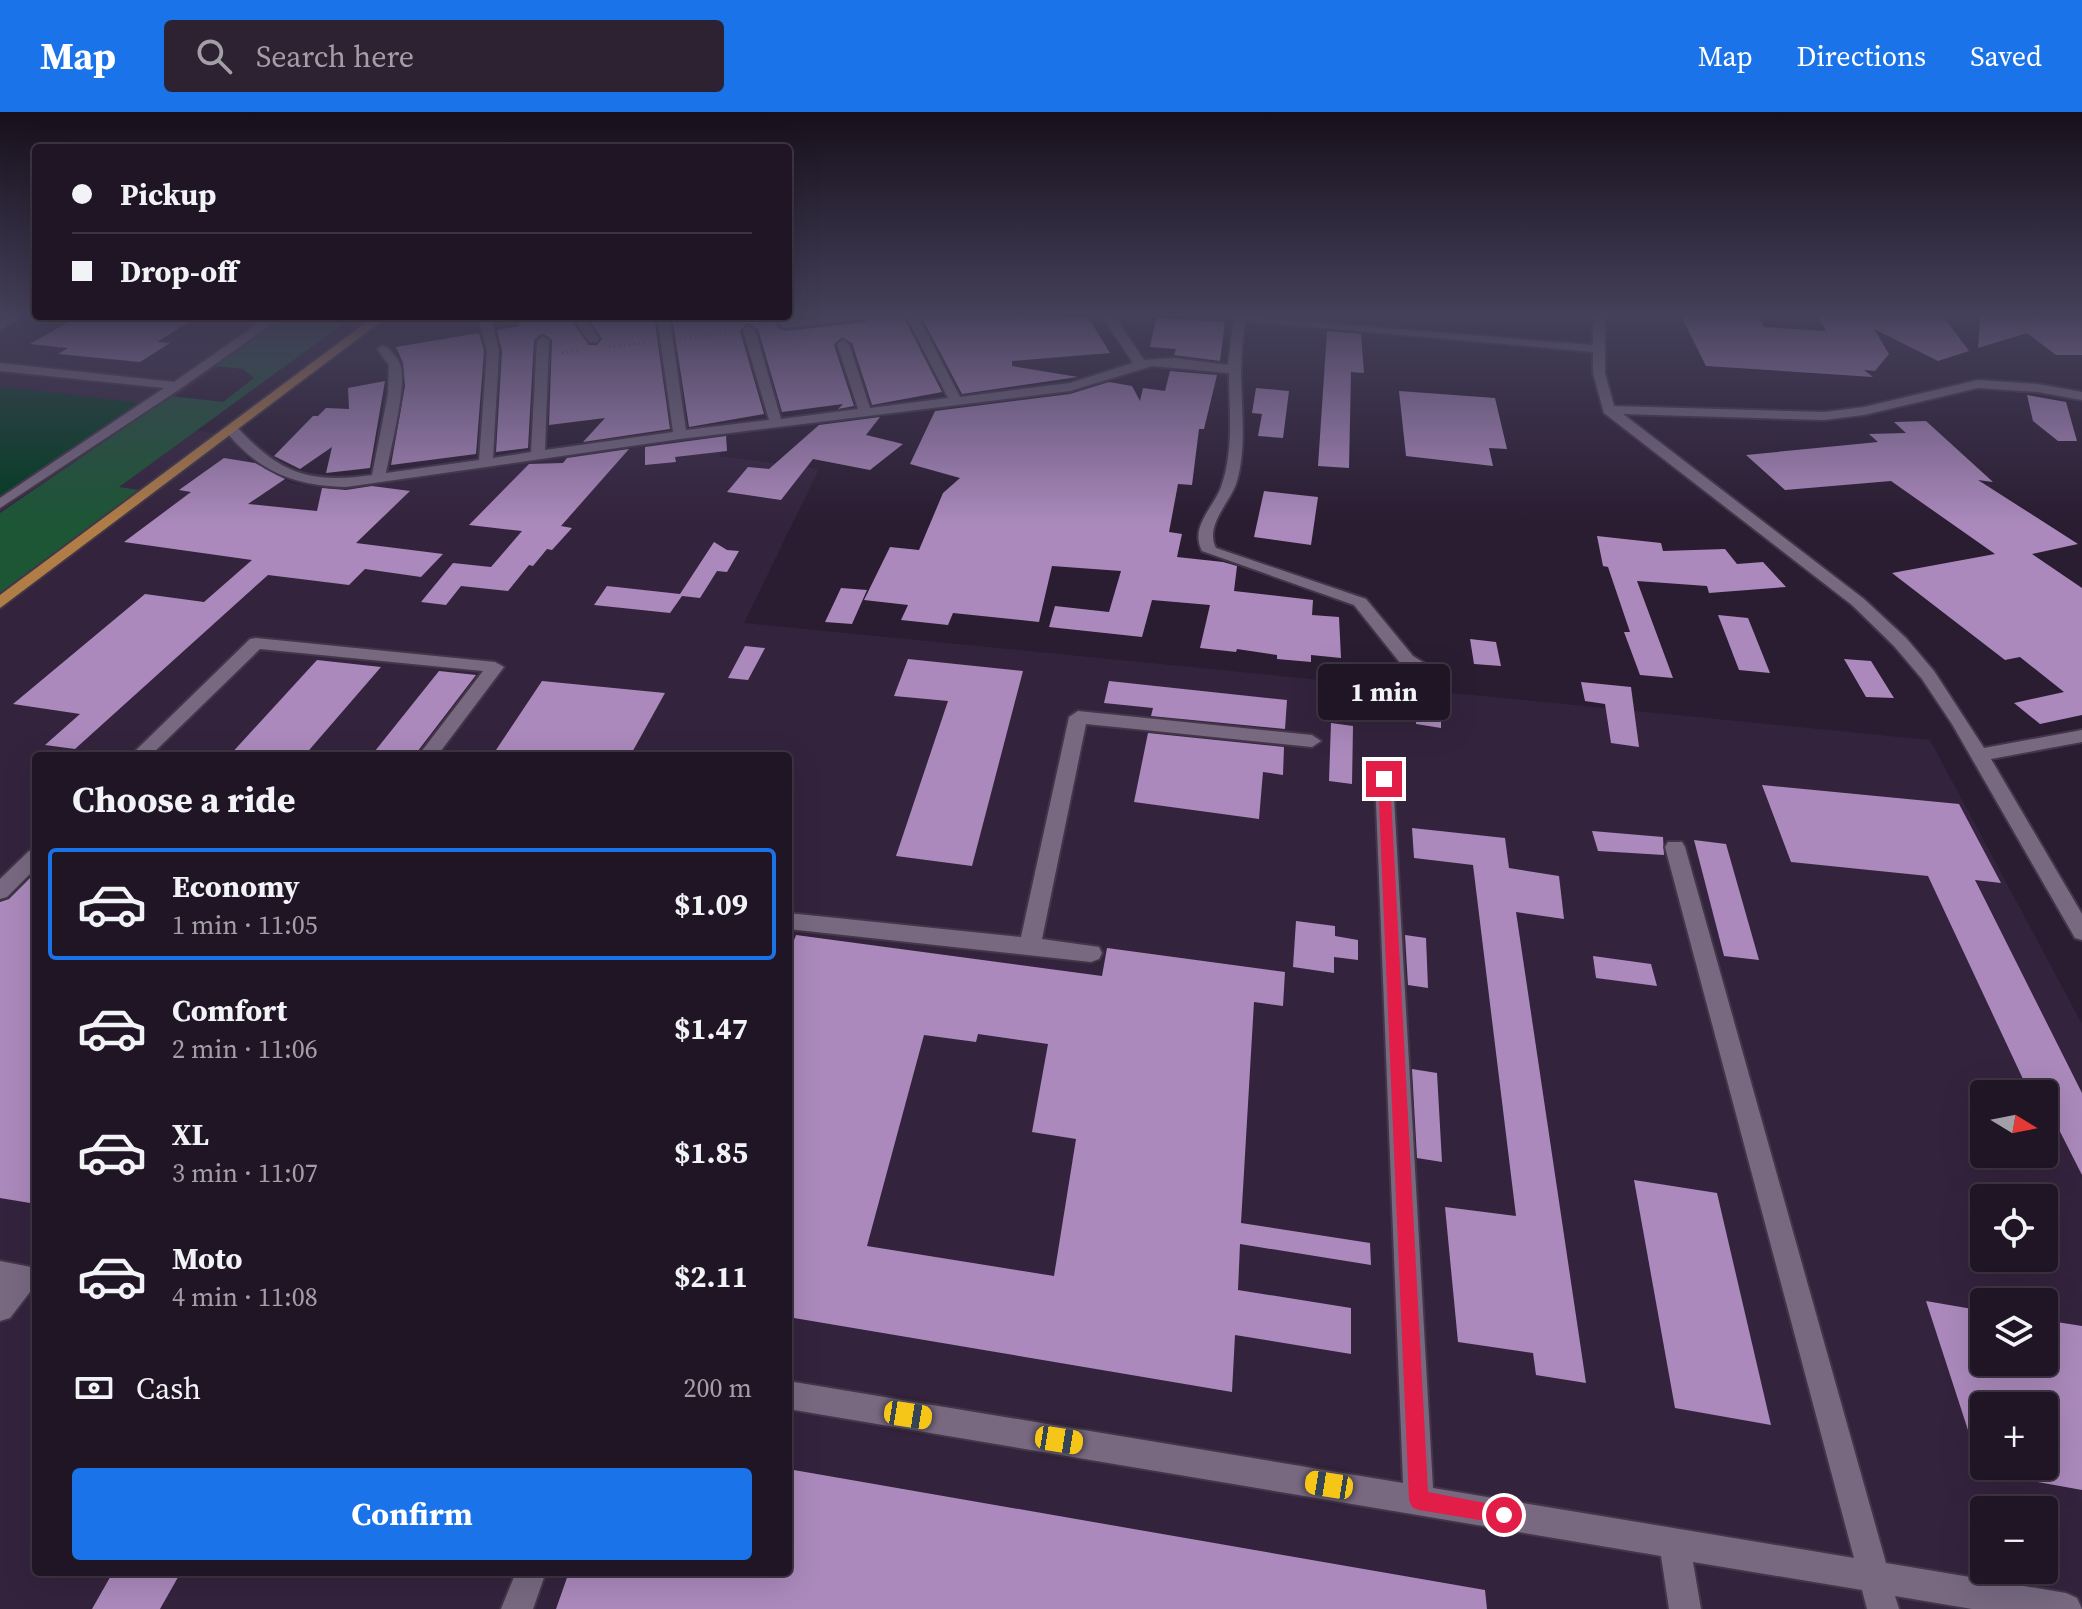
<!DOCTYPE html>
<meta charset="utf-8">
<style>
:root{--surface:#201525;--page:#2d2232;--text:#f1f3f6;--muted:#a29fa7;--line:#3d3442;--accent:#1a73e8}
body{margin:0;font-family:"Source Serif 4",serif;background:var(--page);color:var(--text);height:100vh;display:flex;flex-direction:column;font-size:30px;white-space:nowrap}
*{box-sizing:border-box;margin:0}
p{font-size:26px;color:var(--muted)}
.icon{flex:none;width:44px;height:44px;fill:none;stroke:currentColor;stroke-width:2;stroke-linecap:round;stroke-linejoin:round}
.map{position:relative;flex:1;overflow:hidden}
.side{position:absolute;left:32px;top:640px;width:760px;height:824px;display:flex;flex-direction:column;background:var(--surface);border-radius:8px;box-shadow:0 8px 32px #0002,0 0 0 2px var(--line)}
.side>*{flex:none}
.guide{position:absolute;left:32px;top:32px;width:760px;height:176px;border-radius:8px;box-shadow:0 8px 32px #0002,0 0 0 2px var(--line);display:grid;align-content:center;height:176px;padding:0 40px;background:var(--surface)}
.needle{width:52px;rotate:100deg}
.buttons{position:absolute;left:1970px;top:968px;display:grid;gap:16px}
.buttons a{display:grid;place-items:center;width:88px;height:88px;border-radius:8px;background:var(--surface);box-shadow:0 8px 32px #0002,0 0 0 2px var(--line);font-size:40px}
.end{position:absolute;width:36px;height:36px;margin:-18px;border:10px solid #e11d48;background:#fff;box-shadow:0 0 0 4px #fff}
.from{border-radius:50%}
.bubble{position:absolute;height:56px;border-radius:8px;background:var(--surface);box-shadow:0 8px 32px #0002,0 0 0 2px var(--line);font-size:26px;font-weight:700;line-height:56px;text-align:center}
.car{position:absolute;width:24px;height:48px;margin:-24px -12px;border-radius:10px;box-shadow:0 0 6px 2px #0007;background:linear-gradient(#f5c518 24%,#345 0 40%,#f5c518 0 76%,#345 0 86%,#f5c518 0)}
.guide b{display:flex;align-items:center;gap:28px;height:76px;font-size:30px}
.guide b+b{border-top:2px solid var(--line)}
.guide i{width:20px;height:20px;background:var(--text)}
ul{padding:0;list-style:none}
li{display:flex;align-items:center;gap:24px;height:112px;margin:0 16px 12px;padding:0 24px;border:4px solid transparent;border-radius:8px}
li div{flex:1}
li b{display:block;font-size:30px}
li em{font-style:normal;font-weight:700}
li.active{border-color:var(--accent)}
li>.icon{width:72px;height:72px;stroke-width:1.5}
h2{padding:0 40px;font-size:36px;line-height:96px}
.pay{display:flex;align-items:center;gap:20px;height:88px;padding:0 40px;font-size:30px}
.pay p{margin-inline-start:auto}
.cta{display:flex;gap:16px;margin-top:auto;padding:16px 40px}
.cta a{flex:1;height:92px;border-radius:8px;background:var(--accent);color:#fff;font-size:32px;font-weight:700;line-height:92px;text-align:center}
header{display:flex;align-items:center;gap:48px;box-sizing:border-box;height:112px;padding:0 40px;background:var(--accent);color:#fff}
header strong{font-size:38px}
nav{display:flex;gap:44px;margin-inline-start:auto;font-size:28px}
.search{width:560px;height:72px;background:var(--page);display:flex;align-items:center;gap:20px;box-sizing:border-box;padding:0 28px;border-radius:8px;color:var(--muted);font-size:30px}
.map>svg:first-child{display:block}
</style>
<header>
<strong>Map</strong>
<div class="search"><svg class="icon" aria-label="search" viewBox="0 0 24 24"><circle cx="10" cy="10" r="6"/><path d="M15 15l6 6"/></svg>Search here</div>
<nav><a>Map</a><a>Directions</a><a>Saved</a></nav>
</header>
<div class="map">
<svg width="2082" height="1497" viewBox="0 0 2082 1497">
<rect width="100%" height="100%" fill="#2a1c31"/>
<!-- built -->
<path fill="#34233d" fill-rule="evenodd" d="M0,204H293L140,310L229,323L252,352L291,371L318,375H352L729,322L719,344L819,357L744,511L1930,628L2082,912V1497H0ZM36,644H788V1460H36ZM1984,982H2044V1042H1984ZM1984,1086H2044V1146H1984ZM1984,1190H2044V1250H1984ZM1984,1294H2044V1354H1984ZM1984,1398H2044V1458H1984Z"/>
<!-- green -->
<path fill="#003d1f" d="M4,275L141,291L0,386V277Z"/>
<!-- forest -->
<path fill="#1c5635" d="M288,204H354L119,375L139,378L0,481V401L171,284L223,290L254,266L243,257L214,254Z"/>
<!-- building -->
<g fill="#ab89bc" fill-rule="evenodd">
<path d="M79,204H198L157,230L170,231L140,250L58,242L68,236L30,232Z"/>
<path d="M519,204H568L589,233H597L602,227L587,204H654L670,317L583,330L605,306L549,313L552,228L541,222L534,228L528,336L496,340L502,239L497,218L519,214Z"/>
<path d="M672,204H772L778,216L785,219L864,210L873,204H903L942,280L872,293L852,231L841,226L834,233L854,294L838,297L843,292L782,300L758,217L747,212L740,219L764,302L689,315Z"/>
<path d="M921,204L1088,205L1110,241L1012,249V254L1078,265L962,282Z"/>
<path d="M1681,204H1758L1764,215L1826,219L1818,204H1943L1969,239L1938,249L1874,217L1889,242L1875,259L1864,258L1873,265L1706,254Z"/>
<path d="M1980,204H2082V243H2056L2027,221L1978,236Z"/>
<path d="M1156,206L1225,210L1220,249L1174,243L1176,237L1150,235Z"/>
<path d="M1327,219L1361,222L1364,261L1351,260L1349,356L1318,354Z"/>
<path d="M479,221L484,239L476,342L391,353L405,274L403,251L396,235Z"/>
<path d="M1170,259L1217,263L1204,317H1199L1192,373L1178,372L1169,420L1182,422L1177,445L1223,450L1237,454L1234,479L1313,488L1312,503L1339,505L1341,546L1311,543V550L1277,547V543L1237,537L1236,540L1200,536L1210,493L1152,488L1142,525L1049,515L1055,494L1109,500L1121,459L1052,454L1039,510L953,501L948,513L901,508L908,493L864,488L890,435L919,438L943,381L960,366L910,352L935,299L1070,282L1109,270L1132,274L1140,289L1143,276L1165,279Z"/>
<path d="M385,269L370,356L326,361L332,335L300,357L274,344L313,304H318L326,296L349,297L348,276Z"/>
<path d="M1256,276L1289,279L1283,326L1258,324L1262,302L1252,301Z"/>
<path d="M1399,279L1495,286L1507,337L1489,336L1493,354L1406,344Z"/>
<path d="M2027,283L2066,290L2077,329H2058L2033,309Z"/>
<path d="M880,305L866,323L903,332L870,358L813,347L781,388L727,380L748,355L769,357L819,313Z"/>
<path d="M1926,309L1993,370L1978,368L2078,432L2032,442L2082,476V603L2040,612L2014,591L2064,580L2020,545L2005,548L1892,461L1995,442L1891,369L1785,378L1746,343L1878,330L1869,322L1906,321L1894,310Z"/>
<path d="M726,324L727,339L675,345L676,350L645,353V335Z"/>
<path d="M629,337L561,414L572,416L552,438L547,437L533,454L529,453L508,479L461,474L446,493L421,490L453,451L491,455L522,419L469,413L529,352L563,351L567,346Z"/>
<path d="M224,346L255,351L285,367L248,392L317,399L322,376L346,378L372,374L410,379L356,431L443,442L421,465L365,457L349,473L268,463L75,637L45,633L80,602L13,592L145,482L204,490L252,448L124,430L191,380L179,378Z"/>
<path d="M1264,379L1318,385L1311,433L1254,425Z"/>
<path d="M1597,424L1661,431L1663,439L1725,437L1737,452L1763,450L1786,475L1709,481L1707,474L1637,469L1673,566L1640,563L1624,520H1630L1608,455L1603,454Z"/>
<path d="M714,430L727,438L739,439L727,460L717,459L700,486L682,484L670,501L594,493L607,474L680,482Z"/>
<path d="M841,476L867,478L852,512L825,510Z"/>
<path d="M1718,503L1748,506L1770,561L1739,558Z"/>
<path d="M1470,527L1496,530L1501,554L1474,552Z"/>
<path d="M745,534L765,536L748,568L728,566Z"/>
<path d="M908,547L1023,559L972,754L896,744L948,589L894,584Z"/>
<path d="M1844,547L1871,549L1894,586L1866,585Z"/>
<path d="M317,548L381,555L304,644H229Z"/>
<path d="M439,559L476,563L414,644H371Z"/>
<path d="M542,569L665,581L630,644H492Z"/>
<path d="M1109,569L1287,588L1285,617L1151,604L1153,596L1104,591Z"/>
<path d="M1581,570L1631,575L1639,635L1611,631L1605,592L1585,589Z"/>
<path d="M1417,585L1441,588V616L1416,612Z"/>
<path d="M1331,611L1353,614L1352,672L1329,669Z"/>
<path d="M1148,621L1284,635L1283,663L1263,660L1259,707L1134,690Z"/>
<path d="M1762,673L1959,692L2001,771L1975,768L2082,981V1063L2048,996L2044,995V982H2030L1928,764L1791,750Z"/>
<path d="M1412,716L1505,726L1509,756L1559,764L1564,807L1516,800L1586,1271L1536,1263L1533,1241L1458,1230L1445,1095L1516,1104L1473,753L1414,746Z"/>
<path d="M1592,719L1663,725L1664,743L1598,739Z"/>
<path d="M1694,728L1726,732L1759,848L1724,844Z"/>
<path d="M36,760V1092L0,1086V790L9,787Z"/>
<path d="M1296,809L1335,814V824L1358,828V848L1334,845V861L1293,855Z"/>
<path d="M796,823L1102,864L1107,836L1285,860L1283,894L1254,890L1241,1111L1370,1131L1371,1153L1240,1132L1238,1178L1351,1196V1242L1235,1223L1232,1280L788,1205V844ZM978,922L1048,932L1032,1020L1076,1027L1054,1164L867,1134L924,923L976,930Z"/>
<path d="M1405,823L1426,826L1428,876L1408,873Z"/>
<path d="M1593,844L1651,852L1657,874L1596,866Z"/>
<path d="M1412,957L1437,961L1442,1050L1417,1046Z"/>
<path d="M1634,1068L1717,1081L1771,1313L1675,1296Z"/>
<path d="M1926,1189L1984,1199V1250H2044V1208L2082,1214V1378L2004,1364L2005,1354H2044V1294H1984V1354L1980,1355Z"/>
<path d="M788,1357L1485,1478L1487,1497H556L569,1460H788Z"/>
<path d="M113,1460H181L160,1497H92Z"/>
</g>
<g fill="none" stroke-linecap="round" stroke-linejoin="round">
<!-- minor casing -->
<g stroke="#423648" stroke-width="4">
<g id="minor">
<path d="M10,204H24L0,218V209Z"/>
<path d="M269,204H283L180,277L0,396V386L164,276L0,259V251L174,270Z"/>
<path d="M478,204H490L499,239L493,346L531,340L537,228L543,224L549,228L545,338L673,320L657,204H669L686,318L769,308L743,218L749,214L755,218L781,307L858,297L837,232L843,228L849,232L870,296L948,286L906,204H918L960,285L1070,271L1133,251L1102,204H1114L1144,248L1174,246L1228,253L1234,204L1593,233V204H1605V261L1614,294L1824,300L1864,295L1978,268L2038,272L2082,280V288L2038,280L1978,276L1864,303L1824,308L1623,302L1864,487L1906,526L1934,559L1984,636L2082,618V630L1991,647L2082,802V828L2075,826L1952,612L1922,567L1894,534L1852,493L1604,301L1593,261V240L1245,209C1243,225 1241,242 1241,258C1241,295 1247,333 1237,369C1231,390 1204,413 1216,436L1366,487L1413,544L1429,554L1421,559L1401,552L1354,493L1202,439C1189,414 1215,395 1222,372C1234,336 1229,297 1229,261L1152,254L1070,279L680,327L346,375C294,374 257,359 224,317L236,314C279,361 308,372 372,363L388,282L389,253L377,237L383,233C389,236 397,245 400,252C408,270 390,339 386,361L479,348L487,239Z"/>
<path d="M571,204H583L599,227L597,230H589Z"/>
<path d="M775,204H787L789,208L870,204L864,207L785,216L781,214Z"/>
<path d="M256,526L495,550L504,555L437,644H418L483,559L260,537L150,644H130L250,527Z"/>
<path d="M1078,599L1312,623L1321,629L1312,635L1086,612L1042,827L1099,835L1102,841L1099,847L1091,850L788,817V801L1021,825L1069,605Z"/>
<path d="M1384,660L1393,667L1433,1376L1854,1446L1665,735L1668,730H1682L1685,735L1886,1451L2066,1481L2077,1486L2082,1497H1972L1895,1484L1899,1497H1867L1862,1478L1693,1450L1701,1497H1669L1661,1444L788,1297V1269L1403,1371L1375,667Z"/>
<path d="M36,737V756L7,785L0,787V767L29,739Z"/>
<path d="M0,1149L36,1156V1178L30,1180L10,1206L0,1209Z"/>
<path d="M516,1460H546L533,1497H501Z"/>
</g>
</g>
<!-- major casing -->
<g stroke="#423648" stroke-width="4">
<path id="major" d="M375,204H388L0,496V483Z"/>
</g>
<!-- path -->
<g stroke="#64576a" stroke-width="3" stroke-dasharray="1 4" stroke-linecap="butt">
<path d="M685,226L732,220"/>
<path d="M609,235L648,230"/>
<path d="M562,241L581,238"/>
</g>
<!-- minor -->
<use href="#minor" fill="#786981" fill-rule="evenodd"/>
<!-- major -->
<use href="#major" fill="#b17d46" fill-rule="evenodd"/>
</g>
<!-- sky -->
<linearGradient id="sky" x2="0" y2="1"><stop stop-color="#170f1b"/><stop offset="0.49" stop-color="#44405a"/><stop offset="1" stop-color="#44405a" stop-opacity="0"/></linearGradient>
<rect width="2082" height="413" fill="url(#sky)"/>
<!-- route -->
<path fill="#e11d48" d="M1384,663L1390,667L1428,1380L1511,1396L1514,1403L1511,1410L1504,1412L1419,1398L1412,1395L1409,1388L1378,667Z"/>
</svg>
<div class="buttons">
<a><svg class="needle" viewBox="-14 -14 28 28"><path d="M0-13l5 13h-10z" fill="#e53935"/><path d="M0 13l5-13h-10z" fill="#a29fa7"/></svg></a>
<a><svg class="icon" aria-label="locate" viewBox="0 0 24 24"><circle cx="12" cy="12" r="6"/><path d="M12 2v4M12 18v4M2 12h4M18 12h4"/></svg></a>
<a><svg class="icon" aria-label="layers" viewBox="0 0 24 24"><path d="M12 4l9 5-9 5-9-5zM3 14l9 5 9-5"/></svg></a>
<a>+</a>
<a>−</a>
</div>
<i class="end from" style="left:1504px;top:1403px"></i>
<i class="end" style="left:1384px;top:667px"></i>
<div class="bubble" style="left:1318px;top:552px;width:132px">1 min</div>
<i class="car" style="left:908px;top:1303px;rotate:99deg"></i>
<i class="car" style="left:1059px;top:1328px;rotate:99deg"></i>
<i class="car" style="left:1329px;top:1373px;rotate:279deg"></i>
<div class="guide">
<b><i class="from"></i>Pickup</b>
<b><i></i>Drop-off</b>
</div>
<section class="side">
<h2>Choose a ride</h2>
<ul>
<li class="active"><svg class="icon" aria-label="car" viewBox="0 0 24 24"><path d="M5 17H2v-5l4-1 3-4h7l3 4 3 1v5h-3M9 17h6M6 11h13"/><circle cx="7" cy="17" r="2"/><circle cx="17" cy="17" r="2"/></svg><div><b>Economy</b><p>1 min · 11:05</p></div><em>$1.09</em></li>
<li><svg class="icon" aria-label="car" viewBox="0 0 24 24"><path d="M5 17H2v-5l4-1 3-4h7l3 4 3 1v5h-3M9 17h6M6 11h13"/><circle cx="7" cy="17" r="2"/><circle cx="17" cy="17" r="2"/></svg><div><b>Comfort</b><p>2 min · 11:06</p></div><em>$1.47</em></li>
<li><svg class="icon" aria-label="car" viewBox="0 0 24 24"><path d="M5 17H2v-5l4-1 3-4h7l3 4 3 1v5h-3M9 17h6M6 11h13"/><circle cx="7" cy="17" r="2"/><circle cx="17" cy="17" r="2"/></svg><div><b>XL</b><p>3 min · 11:07</p></div><em>$1.85</em></li>
<li><svg class="icon" aria-label="car" viewBox="0 0 24 24"><path d="M5 17H2v-5l4-1 3-4h7l3 4 3 1v5h-3M9 17h6M6 11h13"/><circle cx="7" cy="17" r="2"/><circle cx="17" cy="17" r="2"/></svg><div><b>Moto</b><p>4 min · 11:08</p></div><em>$2.11</em></li>
</ul>
<div class="pay"><svg class="icon" aria-label="cash" viewBox="0 0 24 24"><path d="M3 7h18v10H3z"/><circle cx="12" cy="12" r="2"/></svg>Cash<p>200 m</p></div>
<div class="cta"><a>Confirm</a></div>
</section>
</div>
